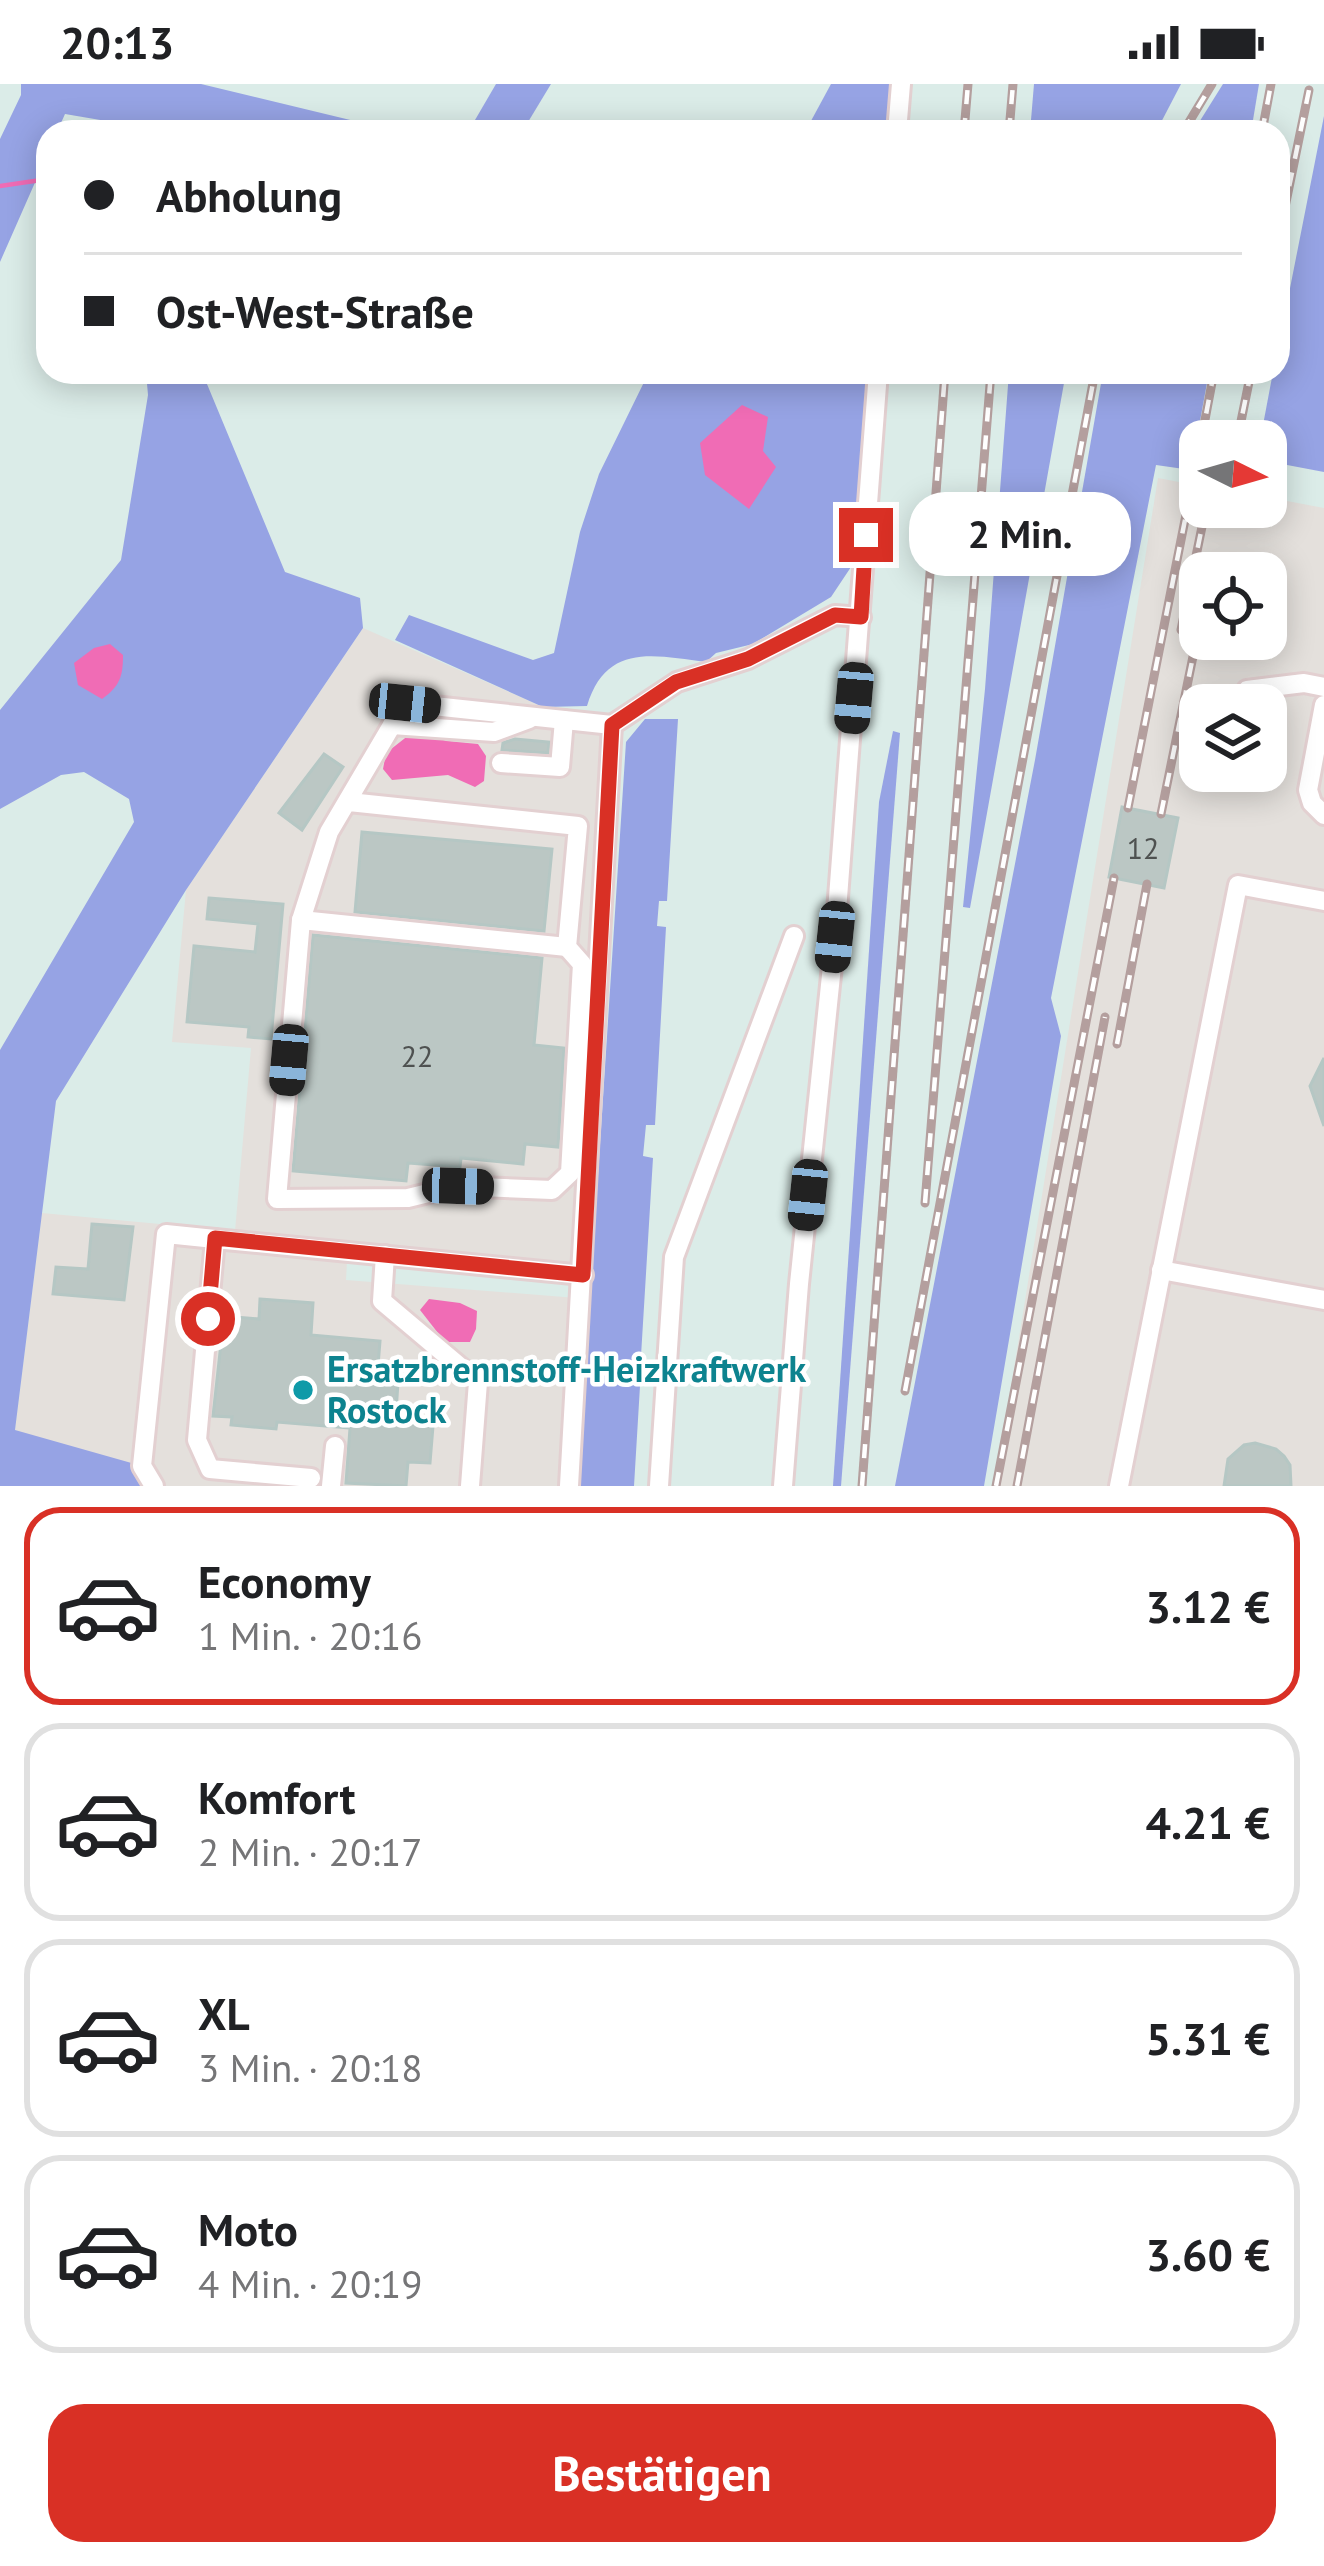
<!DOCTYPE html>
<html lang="de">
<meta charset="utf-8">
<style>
:root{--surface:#fff;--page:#f2f2f2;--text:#202124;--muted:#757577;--line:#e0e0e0;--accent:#d93025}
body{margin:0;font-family:"PT Sans",sans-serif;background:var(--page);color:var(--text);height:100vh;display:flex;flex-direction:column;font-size:45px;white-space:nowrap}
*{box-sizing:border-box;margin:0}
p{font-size:39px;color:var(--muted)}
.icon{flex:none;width:66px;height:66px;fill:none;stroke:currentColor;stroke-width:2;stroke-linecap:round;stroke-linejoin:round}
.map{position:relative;height:1402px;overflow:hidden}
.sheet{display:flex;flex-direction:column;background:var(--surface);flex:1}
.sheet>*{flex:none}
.banner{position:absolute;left:36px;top:36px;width:1254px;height:264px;border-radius:36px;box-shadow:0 6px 30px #0003;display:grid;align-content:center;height:264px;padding:0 48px;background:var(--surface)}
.needle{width:78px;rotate:95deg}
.fabs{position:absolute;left:1179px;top:336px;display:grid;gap:24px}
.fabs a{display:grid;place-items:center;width:108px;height:108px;border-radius:24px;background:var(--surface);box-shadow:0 6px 30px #0003;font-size:60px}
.end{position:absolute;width:54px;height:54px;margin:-27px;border:15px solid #d93025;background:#fff;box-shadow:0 0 0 6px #fff}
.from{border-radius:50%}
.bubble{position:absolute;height:84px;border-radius:36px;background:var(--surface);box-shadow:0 6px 30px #0003;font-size:39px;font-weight:600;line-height:84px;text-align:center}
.car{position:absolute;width:36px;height:72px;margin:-36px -18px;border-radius:15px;box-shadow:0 0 9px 3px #0007;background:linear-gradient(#222 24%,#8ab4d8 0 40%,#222 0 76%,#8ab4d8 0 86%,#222 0)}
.banner b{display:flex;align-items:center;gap:42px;height:114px;font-size:45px}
.banner b+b{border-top:3px solid var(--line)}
.banner i{width:30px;height:30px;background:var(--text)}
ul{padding:21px 0 0;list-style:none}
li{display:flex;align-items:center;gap:36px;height:198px;margin:0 24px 18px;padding:0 24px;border:6px solid var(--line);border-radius:36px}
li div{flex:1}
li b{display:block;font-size:45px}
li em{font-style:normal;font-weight:600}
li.on{border-color:var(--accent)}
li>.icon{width:108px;height:108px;stroke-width:1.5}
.cta{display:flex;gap:24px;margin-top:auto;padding:24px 48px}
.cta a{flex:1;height:138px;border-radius:36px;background:var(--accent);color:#fff;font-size:48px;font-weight:600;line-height:138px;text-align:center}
.status{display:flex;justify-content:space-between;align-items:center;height:84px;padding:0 60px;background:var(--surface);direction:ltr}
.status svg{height:33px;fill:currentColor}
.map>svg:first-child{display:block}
</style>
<div class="status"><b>20:13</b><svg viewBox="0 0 49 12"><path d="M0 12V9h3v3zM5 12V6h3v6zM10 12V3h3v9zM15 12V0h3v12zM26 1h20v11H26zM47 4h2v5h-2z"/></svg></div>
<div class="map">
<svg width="1324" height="1402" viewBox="0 0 1324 1402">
<rect width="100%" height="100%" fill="#dbece8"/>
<!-- industrial -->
<g fill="#e4e0dc" fill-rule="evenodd">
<path d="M1158,394L1200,402V423H1266V413L1324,424V1402H995ZM1200,489H1266V555H1200ZM1200,621H1266V687H1200Z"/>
<path d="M363,544L603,649L577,1181L236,1149L246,1168L347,1177L346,1196L577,1214L563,1402H154L15,1346L42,1129L235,1147L251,964L172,958L186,806Z"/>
</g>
<!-- green -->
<g fill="#96a3e4">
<path d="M21,0H201L400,48H171L65,30L57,48H48V69L0,178V55L21,11Z"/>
<path d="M496,0H551L522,48H468Z"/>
<path d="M831,0H894L890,48H805Z"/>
<path d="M1034,0H1181L1156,48H1030Z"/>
<path d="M1223,0H1259L1251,48H1193Z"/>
<path d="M1324,32V388L1266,377V357H1260L1273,288H1278V265Z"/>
<path d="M146,288H202L285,488L360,514L363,544L186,806L56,1017L15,1346L142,1382L154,1402H0V966L134,738L129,715L84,688L61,691L0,725V626L121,476L148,311Z"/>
<path d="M649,288H869L853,480L831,513L753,560L716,569L706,578C653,571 606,559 587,622L543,623L395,556L409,531L533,576L554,569L580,448L599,390Z"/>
<path d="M1009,288H1066L970,824L963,823L985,605Z"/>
<path d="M1103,288H1209L1191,386L1156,381L1051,914L1061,952L984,1402H895L1035,676Z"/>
<path d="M645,635H678L667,817H659L657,842L666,843L655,1041H646L643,1072L653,1074L641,1272H633L631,1300L640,1302L634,1402H578L626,658Z"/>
<path d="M893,647L900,649L841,1402H833L879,718Z"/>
</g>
<!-- water -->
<g fill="#f06cb5">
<path d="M742,321L768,333L763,367L776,383L749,425L705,391L700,359Z"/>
<path d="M110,560L123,571C123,592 120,602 102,615L78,601L74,579L94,564Z"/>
<path d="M428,650L446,657L478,660L486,672L484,697L475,703L448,691L392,696L383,685L386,669L409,651Z"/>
<path d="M429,1215L460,1219L477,1227L476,1245L470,1258H445L420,1226Z"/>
</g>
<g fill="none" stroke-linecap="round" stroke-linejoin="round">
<!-- stream -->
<path stroke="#f06cb5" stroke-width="4.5" d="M0,102L48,95"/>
</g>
<!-- building -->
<g fill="#bbc7c4" stroke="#b5c7c4" stroke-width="3">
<path d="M515,655L549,658L548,669L502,666L503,659Z"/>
<path d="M324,670L343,683L302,746L279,729Z"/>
<path d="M1122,723L1178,734L1164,804L1109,793Z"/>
<path d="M362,748L552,765L544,847L355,828Z"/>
<path d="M209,814L283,820L271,955L248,953L249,943L187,938L194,862L255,868L258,840L207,835Z"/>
<path d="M313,851L542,874L534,961L564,964L558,1063L525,1060L523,1080L461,1074L460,1083L408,1079L406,1097L293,1087Z"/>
<path d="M1324,974V1042L1310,1002Z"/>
<path d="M92,1140L133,1143L124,1216L53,1210L56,1183L88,1185Z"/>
<path d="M260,1215L313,1219L311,1251L380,1257L378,1282L399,1284L396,1328L405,1329L404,1339L433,1342L430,1379L408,1378L406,1402L346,1399L350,1344L277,1338L276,1345L231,1341L232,1333L213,1332L224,1232L259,1235Z"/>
<path d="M1255,1359L1276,1365L1284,1372L1290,1381L1291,1402H1224L1228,1375L1244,1361Z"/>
</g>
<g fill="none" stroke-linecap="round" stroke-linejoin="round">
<!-- minor casing -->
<g stroke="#e3d0d1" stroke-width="24">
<g id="minor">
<path d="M897,48L901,0"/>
<path d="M1247,606L1304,599L1324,603"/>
<path d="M1324,621L1308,706L1312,719L1324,731"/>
<path d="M392,641L494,648L529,635"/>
<path d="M501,679L560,683L564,636"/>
<path d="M349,718L578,742L567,863L582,880L570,1089L552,1106L457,1102L408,1114L277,1115L301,836L329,748L405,619L612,641"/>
<path d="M301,836L567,863"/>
<path d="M385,1171L382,1217L478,1298L470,1402"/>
<path d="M1161,1186L1324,1216"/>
<path d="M311,1394L210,1385L197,1356L215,1155L583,1191"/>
<path d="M154,1402L142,1382L166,1150L215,1155"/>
<path d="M331,1402L335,1362"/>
<path d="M569,1402L612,641L677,598L748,575L835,531L861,533"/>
<path d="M659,1402L674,1173L794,852"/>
<path d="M783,1402L799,1200L835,853L878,288"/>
<path d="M1119,1402L1238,801L1324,817"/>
</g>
</g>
<!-- minor -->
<use href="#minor" stroke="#fff" stroke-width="18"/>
<!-- rail casing -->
<g stroke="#b49f9e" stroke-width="9">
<g id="rail">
<path d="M964,48L968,0"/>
<path d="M1009,48L1013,0"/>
<path d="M1183,48L1212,0"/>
<path d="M1262,48L1271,0"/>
<path d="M1278,157L1309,6"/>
<path d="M1201,357L1214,288"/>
<path d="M1237,357L1251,288"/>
<path d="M1181,546L1206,423"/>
<path d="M1128,724L1200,360"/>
<path d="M1161,730L1200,538"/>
<path d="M1117,960L1147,800"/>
<path d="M925,1119L991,288"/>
<path d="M905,1307L1095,288"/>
<path d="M862,1402L945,288"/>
<path d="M996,1402L1114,794"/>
<path d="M1017,1402L1105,933"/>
</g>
</g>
<!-- rail -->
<use href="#rail" stroke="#fff" stroke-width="4.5" stroke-dasharray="14" stroke-linecap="butt"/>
</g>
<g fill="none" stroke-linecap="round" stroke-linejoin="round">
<!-- route -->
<path stroke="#d93025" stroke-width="15" d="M208,1235L215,1154L583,1191L612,641L676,598L748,575L835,531L861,533L866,451"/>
</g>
<!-- markers -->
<circle fill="#0f9aa8" stroke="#fff" stroke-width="4.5" cx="303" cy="1306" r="12"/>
<g text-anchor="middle" stroke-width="9" stroke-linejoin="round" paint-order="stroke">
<!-- number labels -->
<g font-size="30" fill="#4e5150">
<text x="1143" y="775">12</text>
<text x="417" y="983">22</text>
</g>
<!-- culture labels -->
<g font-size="36" font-weight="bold" fill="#0d838f" stroke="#fff" text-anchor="start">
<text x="327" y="1298">Ersatzbrennstoff-Heizkraftwerk<tspan x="327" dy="41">Rostock</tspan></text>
</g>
</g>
</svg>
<div class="fabs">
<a><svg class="needle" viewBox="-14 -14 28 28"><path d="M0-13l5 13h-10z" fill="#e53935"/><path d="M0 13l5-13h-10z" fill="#757577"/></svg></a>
<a><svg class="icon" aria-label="locate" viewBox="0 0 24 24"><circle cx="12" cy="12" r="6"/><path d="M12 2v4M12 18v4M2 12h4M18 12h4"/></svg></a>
<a><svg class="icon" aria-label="layers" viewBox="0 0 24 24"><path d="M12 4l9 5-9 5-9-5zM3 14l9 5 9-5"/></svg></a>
</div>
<i class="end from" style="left:208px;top:1235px"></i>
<i class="end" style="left:866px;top:451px"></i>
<div class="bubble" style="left:909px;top:408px;width:222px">2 Min.</div>
<i class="car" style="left:854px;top:614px;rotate:185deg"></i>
<i class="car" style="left:405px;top:619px;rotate:96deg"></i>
<i class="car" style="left:835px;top:853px;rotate:186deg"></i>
<i class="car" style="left:289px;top:976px;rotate:185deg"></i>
<i class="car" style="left:458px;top:1102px;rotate:92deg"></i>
<i class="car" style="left:808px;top:1111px;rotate:186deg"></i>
<div class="banner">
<b><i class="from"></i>Abholung</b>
<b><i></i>Ost-West-Straße</b>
</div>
</div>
<section class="sheet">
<ul>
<li class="on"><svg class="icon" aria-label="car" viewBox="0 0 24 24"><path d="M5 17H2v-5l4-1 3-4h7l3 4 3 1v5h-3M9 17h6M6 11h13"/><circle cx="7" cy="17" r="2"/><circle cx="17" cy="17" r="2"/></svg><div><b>Economy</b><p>1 Min. · 20:16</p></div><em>3.12 €</em></li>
<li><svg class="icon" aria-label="car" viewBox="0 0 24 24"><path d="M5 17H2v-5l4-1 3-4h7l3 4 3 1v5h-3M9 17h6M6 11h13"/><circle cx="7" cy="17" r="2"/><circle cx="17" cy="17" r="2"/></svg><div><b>Komfort</b><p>2 Min. · 20:17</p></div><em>4.21 €</em></li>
<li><svg class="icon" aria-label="car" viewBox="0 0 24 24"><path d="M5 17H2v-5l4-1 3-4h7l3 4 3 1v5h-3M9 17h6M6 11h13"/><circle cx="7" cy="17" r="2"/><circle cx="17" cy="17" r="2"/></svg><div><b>XL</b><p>3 Min. · 20:18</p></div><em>5.31 €</em></li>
<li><svg class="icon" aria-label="car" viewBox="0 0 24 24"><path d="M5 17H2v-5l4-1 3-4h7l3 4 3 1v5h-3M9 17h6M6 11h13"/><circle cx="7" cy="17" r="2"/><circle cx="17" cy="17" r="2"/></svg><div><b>Moto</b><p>4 Min. · 20:19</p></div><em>3.60 €</em></li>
</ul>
<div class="cta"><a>Bestätigen</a></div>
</section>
